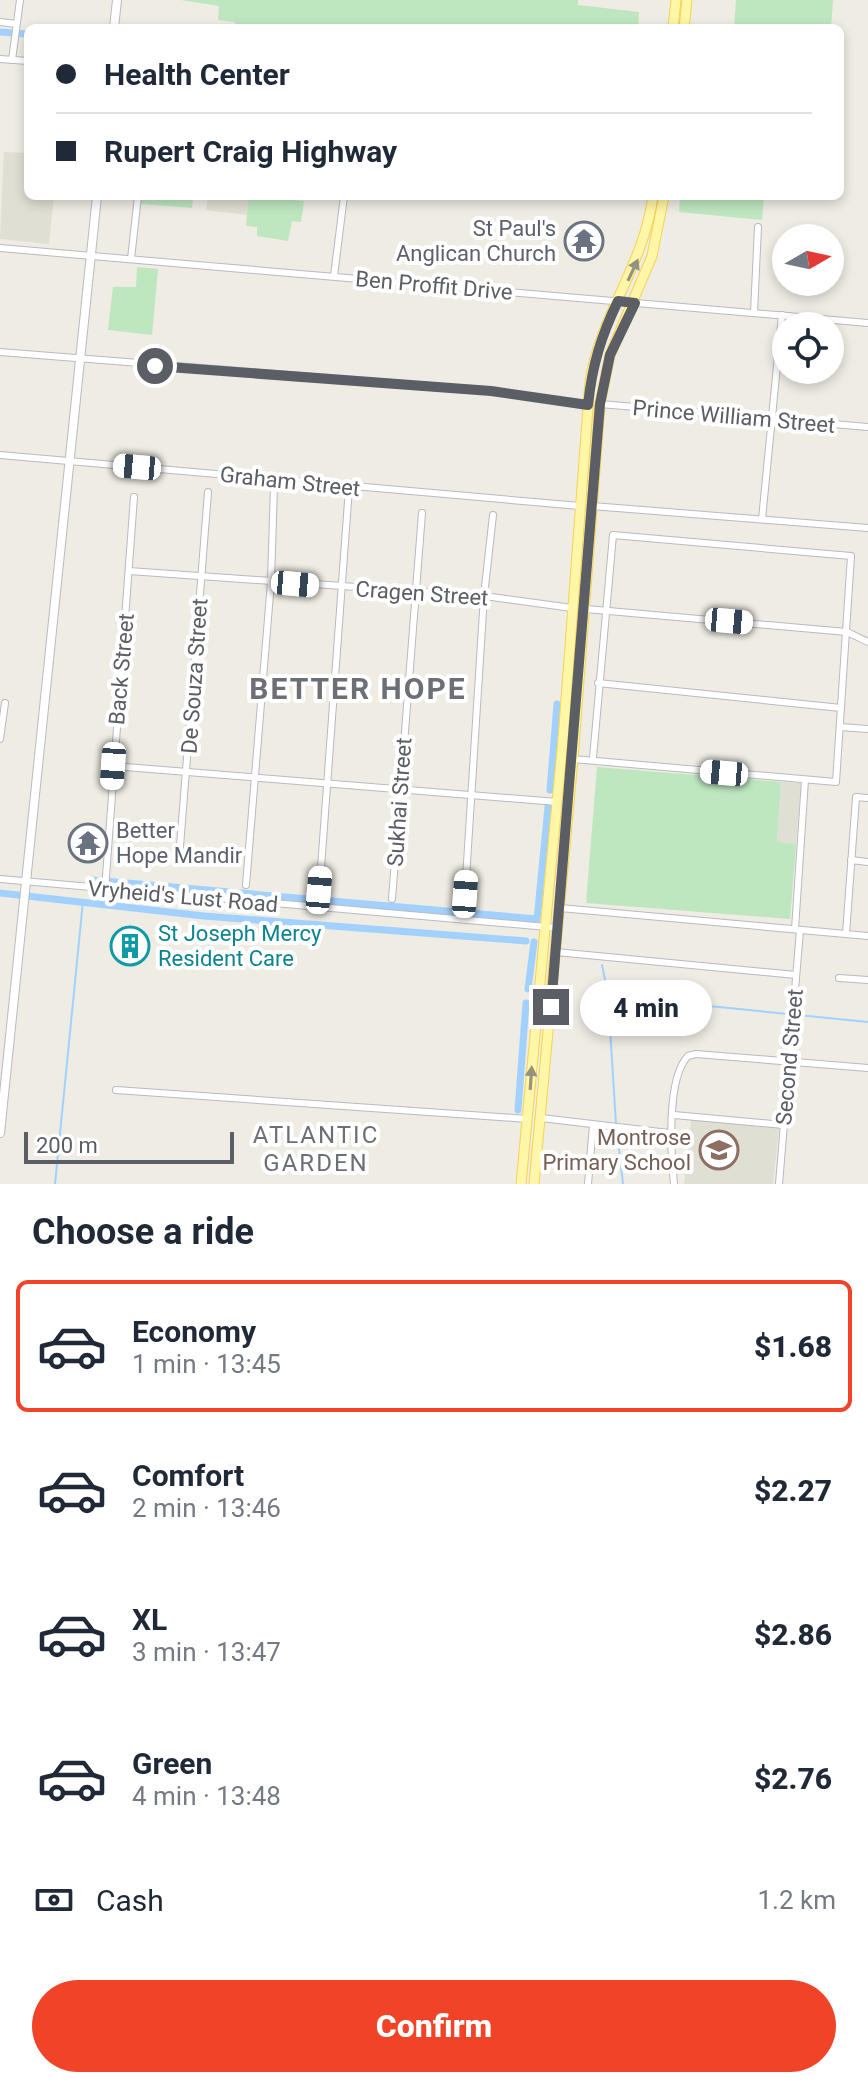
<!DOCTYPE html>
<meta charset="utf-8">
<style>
:root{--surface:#fff;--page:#f2f2f3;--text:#1f2937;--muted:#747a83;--line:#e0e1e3;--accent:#f04327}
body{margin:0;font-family:Roboto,sans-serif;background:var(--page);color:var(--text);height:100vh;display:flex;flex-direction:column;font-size:30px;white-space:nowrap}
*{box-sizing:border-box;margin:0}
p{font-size:26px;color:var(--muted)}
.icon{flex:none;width:44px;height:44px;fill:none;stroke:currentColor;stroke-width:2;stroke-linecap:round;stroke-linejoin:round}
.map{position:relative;height:1184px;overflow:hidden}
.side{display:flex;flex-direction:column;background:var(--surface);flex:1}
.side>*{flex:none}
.hud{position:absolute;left:24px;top:24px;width:820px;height:176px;border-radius:12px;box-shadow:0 4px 12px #0003;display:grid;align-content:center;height:176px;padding:0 32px;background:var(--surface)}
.needle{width:52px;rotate:81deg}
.tools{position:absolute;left:772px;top:224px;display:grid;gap:16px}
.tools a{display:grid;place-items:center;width:72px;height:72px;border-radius:50%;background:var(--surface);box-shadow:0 4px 12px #0003;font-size:40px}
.scale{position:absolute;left:24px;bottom:20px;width:210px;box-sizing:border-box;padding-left:8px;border:4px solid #5b5e64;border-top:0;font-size:22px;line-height:28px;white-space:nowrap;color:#5b5e64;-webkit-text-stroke:6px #fff;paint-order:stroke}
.end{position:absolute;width:36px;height:36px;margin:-18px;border:10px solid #5b5e64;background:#fff;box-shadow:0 0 0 4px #fff}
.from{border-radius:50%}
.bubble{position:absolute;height:56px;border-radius:28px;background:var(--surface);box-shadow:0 4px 12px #0003;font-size:26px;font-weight:800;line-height:56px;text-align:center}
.car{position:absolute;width:24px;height:48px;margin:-24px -12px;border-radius:10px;box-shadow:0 0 6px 2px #0007;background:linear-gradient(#fff 24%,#345 0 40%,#fff 0 76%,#345 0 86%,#fff 0)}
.hud b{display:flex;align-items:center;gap:28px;height:76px;font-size:30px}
.hud b+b{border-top:2px solid var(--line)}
.hud i{width:20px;height:20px;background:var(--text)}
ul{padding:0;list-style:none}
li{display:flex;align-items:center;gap:24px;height:132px;margin:0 16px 12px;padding:0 16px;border:4px solid transparent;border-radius:12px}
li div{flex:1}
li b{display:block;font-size:30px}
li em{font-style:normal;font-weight:800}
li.active{border-color:var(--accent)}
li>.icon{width:72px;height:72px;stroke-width:1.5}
h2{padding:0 32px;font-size:36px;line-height:96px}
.pay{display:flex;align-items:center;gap:20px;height:88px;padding:0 32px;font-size:30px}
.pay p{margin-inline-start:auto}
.action{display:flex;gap:16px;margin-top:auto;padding:16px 32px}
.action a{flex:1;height:92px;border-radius:48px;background:var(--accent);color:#fff;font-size:32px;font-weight:800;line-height:92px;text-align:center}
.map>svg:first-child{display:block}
</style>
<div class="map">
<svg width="868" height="1184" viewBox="0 0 868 1184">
<rect width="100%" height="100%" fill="#eeece3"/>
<!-- education -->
<g fill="#e0dfd3">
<path d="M4,152L28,153V196H54L49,244L0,239Z"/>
<path d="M208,196H250L248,215L206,210Z"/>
<path d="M781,782L801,783L796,844L777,843Z"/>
<path d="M691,1120L779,1127L773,1184H684Z"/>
</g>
<!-- green -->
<g fill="#bee7c0">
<path d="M181,0H578V5L639,12L638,28H235V22L218,20L219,6Z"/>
<path d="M736,0H833L831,28H734Z"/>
<path d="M141,196L193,200L192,208L140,204Z"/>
<path d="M249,196L304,201L301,222L292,221L288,241L257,236V227L246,226Z"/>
<path d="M680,196H764L762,220L679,212Z"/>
<path d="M137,267L158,269L152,335L108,330L113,287H136Z"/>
<path d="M597,767L781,782L777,842L796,844L790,919L586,903Z"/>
</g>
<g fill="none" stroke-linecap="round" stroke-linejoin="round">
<!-- stream -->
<g stroke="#a2d1ff" stroke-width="2">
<path d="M602,965L608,994"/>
<path d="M616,1124L608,996L868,1022"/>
<path d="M617,1131L623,1184"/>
<path d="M55,1184L83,901"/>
</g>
<!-- canal -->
<g stroke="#a2d1ff" stroke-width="7">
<path d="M0,32L28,34"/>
<path d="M550,790L557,704"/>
<path d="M92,880L537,919L548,807"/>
<path d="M0,893L204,916L526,941"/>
<path d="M528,989L534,942"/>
<path d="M518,1110L526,1003"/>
</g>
<!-- minor casing -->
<g stroke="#b8bac0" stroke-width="8">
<g id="minor">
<path d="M0,22L16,24"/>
<path d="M0,59L28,61"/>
<path d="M12,60L20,0"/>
<path d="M0,248L868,323"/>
<path d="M131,259L138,196"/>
<path d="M334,276L344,196"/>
<path d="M754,313L758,227"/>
<path d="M0,352L491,391L588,405"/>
<path d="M600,404L868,427"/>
<path d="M0,455L580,506"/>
<path d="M592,506L868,528"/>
<path d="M762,519L782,315"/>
<path d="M129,571L484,596L572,608"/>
<path d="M586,609L847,632L868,642"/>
<path d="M598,683L841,708"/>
<path d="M840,727L868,729"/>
<path d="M0,739L5,703"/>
<path d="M573,759L836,782L851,556L613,535L593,758"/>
<path d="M113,766L557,802"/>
<path d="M179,859L208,492"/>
<path d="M851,860L868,862"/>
<path d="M0,879L558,928"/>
<path d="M246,885L271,582L274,485"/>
<path d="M105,890L134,497"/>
<path d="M465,894L484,596L493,515"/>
<path d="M392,899L422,513"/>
<path d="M318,908L349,488"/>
<path d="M560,908L868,936"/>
<path d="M795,929L805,780"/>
<path d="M846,934L856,797L868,798"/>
<path d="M556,952L796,975"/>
<path d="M839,978L868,980"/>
<path d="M116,1090L528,1119"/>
<path d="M674,1115L784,1125"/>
<path d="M541,1118L669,1133"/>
<path d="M588,1184L593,1125"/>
<path d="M674,1184C671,1154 666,1079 688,1056L696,1054L868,1068"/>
<path d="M779,1184L800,930"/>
</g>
</g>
<!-- secondary casing -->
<g stroke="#b8bbc2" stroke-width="10">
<g id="secondary">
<path d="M114,28L117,0"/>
<path d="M0,1133L97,196"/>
</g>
</g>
<!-- primary casing -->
<g stroke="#f7d353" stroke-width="11">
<g id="primary">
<path d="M673,28L676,0"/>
<path d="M684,28L687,0"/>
<path d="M521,1184L563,739L590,381C601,314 644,265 653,196"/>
<path d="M534,1184L573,759L600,404L610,355L652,256L664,196"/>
</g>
</g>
<!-- minor -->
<use href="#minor" stroke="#fff" stroke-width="6"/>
<!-- secondary -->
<use href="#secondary" stroke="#fff" stroke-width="8"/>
<!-- primary -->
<use href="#primary" stroke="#fff6a7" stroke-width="9"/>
</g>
<!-- one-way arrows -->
<defs><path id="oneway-solid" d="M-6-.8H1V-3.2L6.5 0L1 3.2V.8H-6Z" transform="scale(2)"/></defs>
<g fill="#94937b">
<use href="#oneway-solid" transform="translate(633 270) rotate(-65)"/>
<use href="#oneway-solid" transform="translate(531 1078) rotate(-86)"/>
</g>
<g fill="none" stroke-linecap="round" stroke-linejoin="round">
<!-- route -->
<path stroke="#5b5e64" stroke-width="10" d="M155,366L491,391L588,405C592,366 601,336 618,301L635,303L610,355L600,404L551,1007"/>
</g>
<!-- icons -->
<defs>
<g id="temple-ring" transform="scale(2)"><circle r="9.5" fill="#fff" stroke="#6b7280" stroke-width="1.5"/><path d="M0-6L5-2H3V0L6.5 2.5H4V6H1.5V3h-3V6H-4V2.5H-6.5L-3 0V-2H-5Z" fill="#6b7280"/></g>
<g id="building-ring" transform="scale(2)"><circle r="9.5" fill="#fff" stroke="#0f9aa8" stroke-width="1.5"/><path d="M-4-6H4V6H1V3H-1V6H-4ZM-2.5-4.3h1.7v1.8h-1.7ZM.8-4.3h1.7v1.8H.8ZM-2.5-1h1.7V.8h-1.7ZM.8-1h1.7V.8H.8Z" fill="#0f9aa8"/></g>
<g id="school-ring" transform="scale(2)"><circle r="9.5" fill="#fff" stroke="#8d6e63" stroke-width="1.5"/><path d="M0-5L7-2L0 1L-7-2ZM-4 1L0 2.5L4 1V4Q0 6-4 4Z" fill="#8d6e63"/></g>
</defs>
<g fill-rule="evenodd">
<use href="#temple-ring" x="584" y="241"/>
<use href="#temple-ring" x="88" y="843"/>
<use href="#building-ring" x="130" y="946"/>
<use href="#school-ring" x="719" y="1150"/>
</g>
<g text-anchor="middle" stroke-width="8" stroke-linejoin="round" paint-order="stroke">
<!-- worship labels -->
<g font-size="22" fill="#5b616d" stroke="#fff" text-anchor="end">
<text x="556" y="236">St Paul's<tspan x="556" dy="25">Anglican Church</tspan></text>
<text x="116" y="838" text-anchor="start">Better<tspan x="116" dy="25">Hope Mandir</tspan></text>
</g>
<!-- street labels -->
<g font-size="22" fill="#5b5e64" stroke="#fff">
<text transform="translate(434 285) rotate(5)" y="8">Ben Proffit Drive</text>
<text transform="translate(734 416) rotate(5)" y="8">Prince William Street</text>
<text transform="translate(290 481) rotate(6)" y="8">Graham Street</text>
<text transform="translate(422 593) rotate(4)" y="8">Cragen Street</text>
<text transform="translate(121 669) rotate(-85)" y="8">Back Street</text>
<text transform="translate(194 676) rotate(-86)" y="8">De Souza Street</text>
<text transform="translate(399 802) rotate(-86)" y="8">Sukhai Street</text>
<text transform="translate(183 896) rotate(5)" y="8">Vryheid's Lust Road</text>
<text transform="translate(789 1057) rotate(-85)" y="8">Second Street</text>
</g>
<!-- culture labels -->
<g font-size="22" fill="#0d838f" stroke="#fff" text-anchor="start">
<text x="158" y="941">St Joseph Mercy<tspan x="158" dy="25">Resident Care</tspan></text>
</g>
<!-- education labels -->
<g font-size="22" fill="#785e54" stroke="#fff" text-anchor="end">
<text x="691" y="1145">Montrose<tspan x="691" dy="25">Primary School</tspan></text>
</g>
<!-- neighbourhood labels -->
<g font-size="24" letter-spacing="2" fill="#6c7076" stroke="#fff">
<text x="316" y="1143">ATLANTIC<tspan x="316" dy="28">GARDEN</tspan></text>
</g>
<!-- district labels -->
<g font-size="30" font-weight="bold" letter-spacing="2" fill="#6c7076" stroke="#fff">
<text x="358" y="699">BETTER HOPE</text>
</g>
</g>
</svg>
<div class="tools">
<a><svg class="needle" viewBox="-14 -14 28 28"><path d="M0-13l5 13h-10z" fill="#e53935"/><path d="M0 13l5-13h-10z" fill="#747a83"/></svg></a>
<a><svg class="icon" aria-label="locate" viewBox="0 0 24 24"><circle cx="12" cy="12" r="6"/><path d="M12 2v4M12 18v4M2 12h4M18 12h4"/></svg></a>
</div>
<div class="scale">200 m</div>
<i class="end from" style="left:155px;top:366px"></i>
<i class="end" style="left:551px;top:1007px"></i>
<div class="bubble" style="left:580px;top:980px;width:132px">4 min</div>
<i class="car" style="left:137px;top:467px;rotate:275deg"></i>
<i class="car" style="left:295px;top:584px;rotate:95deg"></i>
<i class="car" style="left:729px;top:621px;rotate:95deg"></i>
<i class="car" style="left:113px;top:766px;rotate:184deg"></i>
<i class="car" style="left:724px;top:773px;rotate:275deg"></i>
<i class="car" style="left:319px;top:890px;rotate:5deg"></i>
<i class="car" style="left:465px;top:894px;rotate:4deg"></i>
<div class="hud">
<b><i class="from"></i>Health Center</b>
<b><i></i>Rupert Craig Highway</b>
</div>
</div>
<section class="side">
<h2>Choose a ride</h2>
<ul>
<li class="active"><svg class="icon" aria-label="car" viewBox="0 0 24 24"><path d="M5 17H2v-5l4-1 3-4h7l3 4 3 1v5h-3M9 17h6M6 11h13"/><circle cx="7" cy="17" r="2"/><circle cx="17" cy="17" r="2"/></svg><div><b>Economy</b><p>1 min · 13:45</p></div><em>$1.68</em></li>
<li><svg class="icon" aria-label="car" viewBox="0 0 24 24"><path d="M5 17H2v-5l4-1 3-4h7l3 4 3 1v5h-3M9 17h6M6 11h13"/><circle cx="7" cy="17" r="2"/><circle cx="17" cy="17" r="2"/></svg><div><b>Comfort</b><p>2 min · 13:46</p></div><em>$2.27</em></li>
<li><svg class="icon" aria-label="car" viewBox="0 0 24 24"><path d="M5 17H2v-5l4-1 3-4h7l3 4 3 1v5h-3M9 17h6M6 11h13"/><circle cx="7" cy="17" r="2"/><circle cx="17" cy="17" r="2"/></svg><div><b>XL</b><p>3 min · 13:47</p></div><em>$2.86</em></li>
<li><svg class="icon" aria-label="car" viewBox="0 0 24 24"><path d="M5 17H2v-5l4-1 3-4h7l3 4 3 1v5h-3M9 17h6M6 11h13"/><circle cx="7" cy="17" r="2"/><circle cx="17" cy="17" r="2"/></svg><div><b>Green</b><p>4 min · 13:48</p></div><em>$2.76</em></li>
</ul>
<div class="pay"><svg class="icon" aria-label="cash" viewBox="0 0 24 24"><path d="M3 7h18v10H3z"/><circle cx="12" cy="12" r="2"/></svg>Cash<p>1.2 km</p></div>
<div class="action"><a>Confirm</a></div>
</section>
